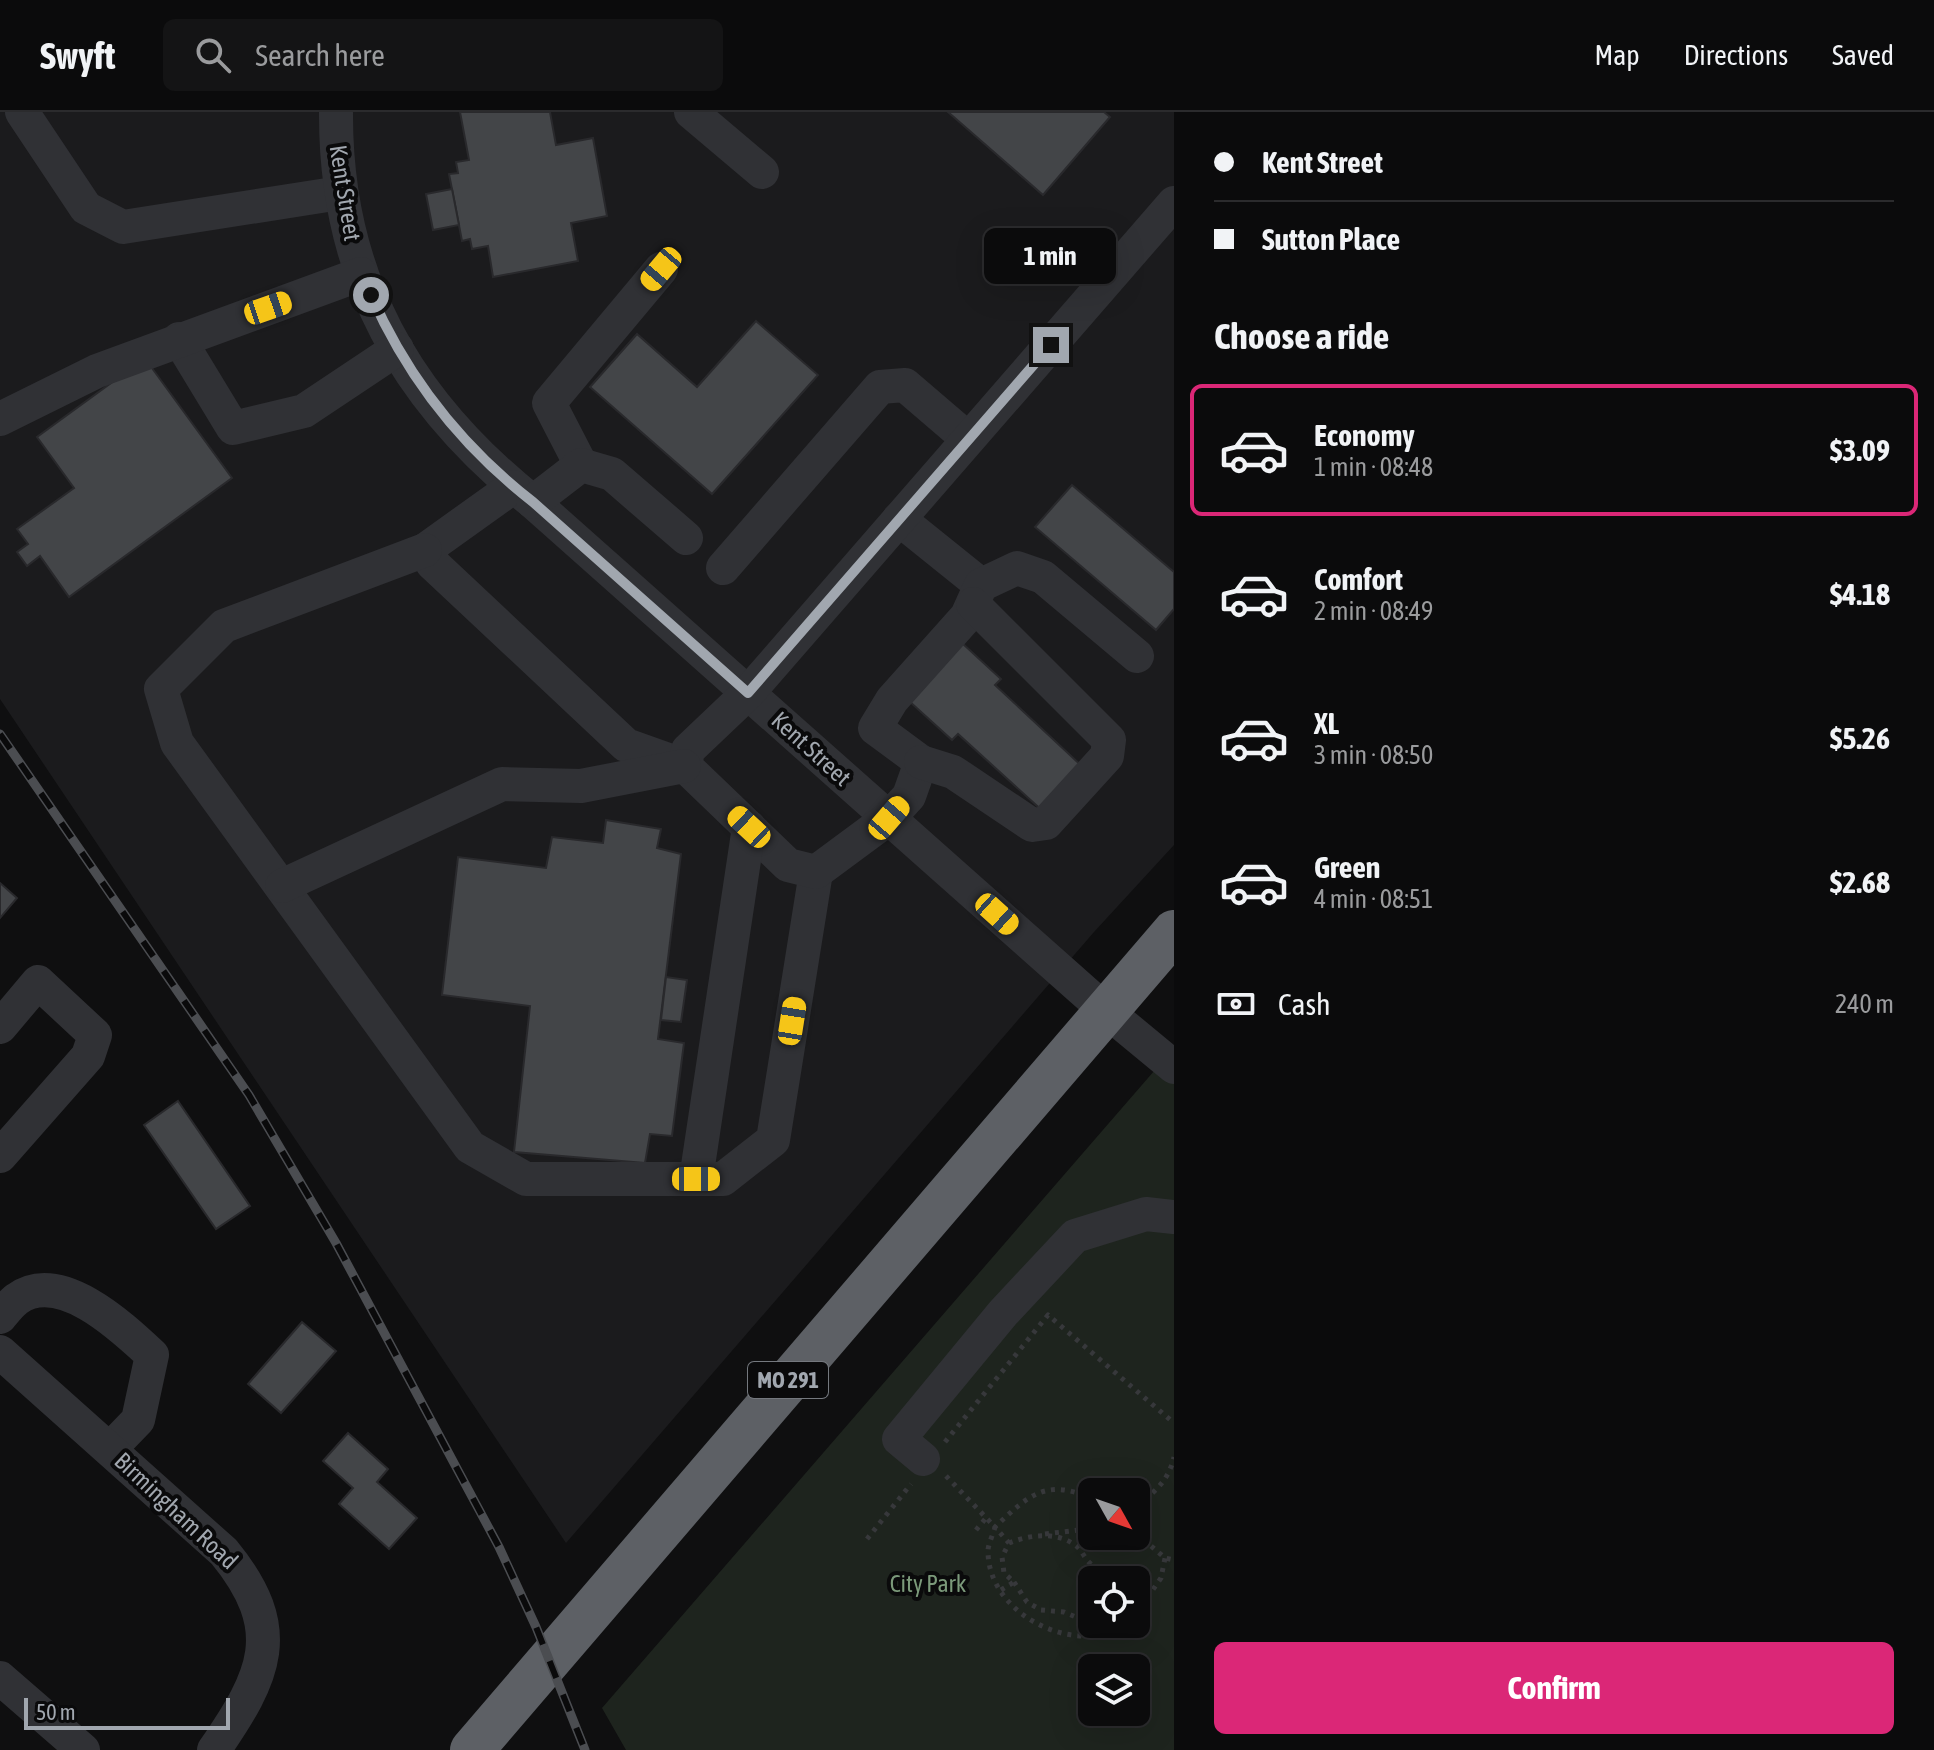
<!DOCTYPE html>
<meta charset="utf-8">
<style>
:root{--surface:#0b0b0c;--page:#141415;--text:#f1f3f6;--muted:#9a9b9d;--line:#2b2b2d;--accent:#db2777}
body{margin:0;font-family:"Asap Condensed",sans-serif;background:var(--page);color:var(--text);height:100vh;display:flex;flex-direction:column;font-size:30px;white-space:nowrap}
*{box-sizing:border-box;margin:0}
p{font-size:26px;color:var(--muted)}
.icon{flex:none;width:44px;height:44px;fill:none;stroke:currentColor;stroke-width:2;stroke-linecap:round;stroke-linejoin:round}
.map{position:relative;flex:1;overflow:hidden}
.side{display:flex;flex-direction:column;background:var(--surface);width:760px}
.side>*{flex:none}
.banner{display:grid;align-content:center;height:176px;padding:0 40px;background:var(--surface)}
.needle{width:52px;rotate:130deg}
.buttons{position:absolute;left:1078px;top:1366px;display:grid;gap:16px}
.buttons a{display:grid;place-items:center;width:72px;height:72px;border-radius:12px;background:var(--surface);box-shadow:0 8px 32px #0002,0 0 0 2px var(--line);font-size:40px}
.scale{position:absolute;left:24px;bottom:20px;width:206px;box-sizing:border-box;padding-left:8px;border:4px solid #a1a7af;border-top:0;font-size:22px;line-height:28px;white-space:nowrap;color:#a1a7af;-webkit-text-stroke:6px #0a0a0b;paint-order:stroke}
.end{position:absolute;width:36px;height:36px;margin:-18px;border:10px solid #a1a7af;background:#111;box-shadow:0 0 0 4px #111}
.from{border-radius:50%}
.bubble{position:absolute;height:56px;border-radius:12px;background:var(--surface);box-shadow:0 8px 32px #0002,0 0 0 2px var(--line);font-size:26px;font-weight:700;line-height:56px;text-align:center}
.car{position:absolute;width:24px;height:48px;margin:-24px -12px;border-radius:10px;box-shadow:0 0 6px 2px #0007;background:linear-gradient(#f5c518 24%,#345 0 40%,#f5c518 0 76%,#345 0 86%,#f5c518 0)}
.banner b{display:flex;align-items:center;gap:28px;height:76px;font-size:30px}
.banner b+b{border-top:2px solid var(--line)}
.banner i{width:20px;height:20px;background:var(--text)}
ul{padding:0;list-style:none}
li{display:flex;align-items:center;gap:24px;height:132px;margin:0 16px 12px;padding:0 24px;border:4px solid transparent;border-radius:12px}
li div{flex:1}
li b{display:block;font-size:30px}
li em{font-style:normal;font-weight:700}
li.on{border-color:var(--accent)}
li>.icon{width:72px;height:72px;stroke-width:1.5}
h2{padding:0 40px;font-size:36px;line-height:96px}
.pay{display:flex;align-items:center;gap:20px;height:88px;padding:0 40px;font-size:30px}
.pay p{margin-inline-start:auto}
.cta{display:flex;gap:16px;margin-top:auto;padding:16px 40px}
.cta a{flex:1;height:92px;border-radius:12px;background:var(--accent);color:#fff;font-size:32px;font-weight:700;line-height:92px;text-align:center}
header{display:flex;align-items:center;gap:48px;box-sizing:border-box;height:112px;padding:0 40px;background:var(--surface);border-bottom:2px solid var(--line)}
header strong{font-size:38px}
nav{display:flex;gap:44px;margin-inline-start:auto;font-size:28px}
.search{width:560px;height:72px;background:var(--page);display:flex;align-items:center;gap:20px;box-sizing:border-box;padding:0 28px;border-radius:12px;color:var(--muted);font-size:30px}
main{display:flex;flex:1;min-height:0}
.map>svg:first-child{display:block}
</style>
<header>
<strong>Swyft</strong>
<div class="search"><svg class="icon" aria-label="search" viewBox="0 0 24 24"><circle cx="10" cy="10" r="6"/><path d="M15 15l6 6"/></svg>Search here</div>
<nav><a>Map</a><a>Directions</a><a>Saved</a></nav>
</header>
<main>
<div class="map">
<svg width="1174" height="1638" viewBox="0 0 1174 1638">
<rect width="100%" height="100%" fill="#0f0f10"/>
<!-- built -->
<path fill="#1b1b1d" d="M0,0H1174V733L1094,820L566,1431L0,587Z"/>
<!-- green -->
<path fill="#1e241e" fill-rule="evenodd" d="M1174,936V1638H626L602,1596ZM1092,1380H1136V1424H1092ZM1092,1468H1136V1512H1092ZM1092,1556H1136V1600H1092Z"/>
<!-- building -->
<g fill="#434548" stroke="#29292c" stroke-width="2">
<path d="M460,0H550L556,33L593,26L607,104L571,111L578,149L493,165L488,134L472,137L470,127L462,129L449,62L458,61L456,50L469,48Z"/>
<path d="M948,0H1104L1110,5L1043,83Z"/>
<path d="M452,77L459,113L433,118L426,82Z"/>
<path d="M756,209L818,263L712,382L590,275L637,222L697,275Z"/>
<path d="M149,252L232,366L69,485L40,444L27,454L17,440L28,432L17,417L74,376L37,325L129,258Z"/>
<path d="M1072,373L1174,460V497L1156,518L1035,415Z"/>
<path d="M962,531L1001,567L995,573L1086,658L1046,702L958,622L952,628L909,589Z"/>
<path d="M606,708L661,717L657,736L681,742L658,927L684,931L672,1024L650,1022L645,1051L514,1040L530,894L442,883L458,745L546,756L552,725L603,731Z"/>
<path d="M0,771L17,786L0,806Z"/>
<path d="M666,865L687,868L681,910L661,908Z"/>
<path d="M178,989L250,1094L216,1117L144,1013Z"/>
<path d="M302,1210L336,1239L281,1301L248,1272Z"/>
<path d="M348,1321L388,1357L377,1370L417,1406L389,1437L339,1392L353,1376L323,1349Z"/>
</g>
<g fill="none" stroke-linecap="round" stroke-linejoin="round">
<!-- path -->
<g stroke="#37383b" stroke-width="5" stroke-dasharray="4 6" stroke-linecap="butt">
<path d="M945,1330L1048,1203L1174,1311"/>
<path d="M946,1364L995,1415C993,1423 988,1432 988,1439C988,1490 1043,1526 1089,1524C1102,1524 1113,1518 1124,1512"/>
<path d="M1117,1380L1123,1371L1149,1385"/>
<path d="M1136,1392C1155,1382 1169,1367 1174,1345"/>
<path d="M976,1418L986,1406"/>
<path d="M1136,1421L1165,1446L1174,1448"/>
<path d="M1045,1422L1088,1417"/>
<path d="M867,1427L911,1372"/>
<path d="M1009,1431C1029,1423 1056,1419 1075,1433C1081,1437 1083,1443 1087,1448C1094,1457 1102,1455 1110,1468"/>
<path d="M1014,1470L1027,1490L1041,1498L1064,1500L1078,1506L1092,1505"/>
<path d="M1001,1478L1014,1470L1004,1461L1002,1445L1009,1431L995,1415C1028,1384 1046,1365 1092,1387"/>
<path d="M1136,1502L1161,1466L1165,1446"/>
</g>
<!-- minor -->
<g stroke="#303135" stroke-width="34">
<path d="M22,0L86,96L123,115L340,81"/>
<path d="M336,0C335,165 406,289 533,390L1105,898L1174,955"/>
<path d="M691,0L762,60"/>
<path d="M179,227L233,316L304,299L397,237"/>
<path d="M0,307L97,259L361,162"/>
<path d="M581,353L549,291L661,157"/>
<path d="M513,375L425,438L432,451L626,633L685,654"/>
<path d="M533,390L581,353L612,362L686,426"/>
<path d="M899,407L981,473"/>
<path d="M425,438L224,514L161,577L177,631L470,1035L526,1067H723L773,1028L816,760"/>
<path d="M723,456L880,275L905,273L968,327"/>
<path d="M1137,544L1043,465L1017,456L981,473L967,504L892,588L875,616L921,650L909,684L889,706L816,760L788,753L685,654L688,638L748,581L1174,91"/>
<path d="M921,650L953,660L1032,713L1046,711L1107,644L1109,628L973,492"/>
<path d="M282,774L502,672L581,674L684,654"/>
<path d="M0,915L38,870L95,923L88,944L0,1044"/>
<path d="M696,1067L749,715"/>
<path d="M0,1205C5,1199 11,1191 17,1187C60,1156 122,1215 152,1243L138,1308L110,1337"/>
<path d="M0,1240L224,1440C288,1518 265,1564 214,1638"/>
<path d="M923,1347L899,1327L1003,1201L1075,1124L1146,1102L1174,1105"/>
<path d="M0,1566L83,1638"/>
</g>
<!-- highway -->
<path stroke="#5d6065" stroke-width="44" d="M472,1638L1174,820"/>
<!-- rail casing -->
<g stroke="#4b4d51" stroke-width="9">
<path id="rail" d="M0,622L249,983L336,1131L499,1435L536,1515L585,1638"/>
</g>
<!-- rail -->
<use href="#rail" stroke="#0a0a0b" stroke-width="6" stroke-dasharray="18" stroke-linecap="butt"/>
</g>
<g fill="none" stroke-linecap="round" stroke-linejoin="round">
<!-- route -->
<path stroke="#a1a7af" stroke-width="10" d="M371,183C408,267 461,334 533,390L748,581L1051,233"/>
</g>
<g text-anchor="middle" stroke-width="8" stroke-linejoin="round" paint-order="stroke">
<!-- shield labels -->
<rect fill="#0a0a0b" stroke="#74787e" stroke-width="2" x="748" y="1250" width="80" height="36" rx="6"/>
<g font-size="22" font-weight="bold" fill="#a1a7af">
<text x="788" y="1276">MO 291</text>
</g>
<!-- street labels -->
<g font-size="24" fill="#a1a7af" stroke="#0a0a0b">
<text transform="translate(345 81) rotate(81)" y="8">Kent Street</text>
<text transform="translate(811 637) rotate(42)" y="8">Kent Street</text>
<text transform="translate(176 1399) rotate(43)" y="8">Birmingham Road</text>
</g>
<!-- park labels -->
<g font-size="24" fill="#7b997a" stroke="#0a0a0b">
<text x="928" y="1480">City Park</text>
</g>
</g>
</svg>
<div class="buttons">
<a><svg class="needle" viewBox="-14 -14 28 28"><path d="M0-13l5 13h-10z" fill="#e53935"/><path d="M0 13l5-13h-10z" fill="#9a9b9d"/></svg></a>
<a><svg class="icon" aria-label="locate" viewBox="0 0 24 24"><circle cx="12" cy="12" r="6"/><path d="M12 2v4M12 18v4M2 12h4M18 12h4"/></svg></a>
<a><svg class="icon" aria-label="layers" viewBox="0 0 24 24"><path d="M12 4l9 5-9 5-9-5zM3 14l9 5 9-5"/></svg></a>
</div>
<div class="scale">50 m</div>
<i class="end from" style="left:371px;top:183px"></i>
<i class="end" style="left:1051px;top:233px"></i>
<div class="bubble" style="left:984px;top:116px;width:132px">1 min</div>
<i class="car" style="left:661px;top:157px;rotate:220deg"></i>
<i class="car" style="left:268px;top:196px;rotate:71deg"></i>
<i class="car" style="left:889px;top:706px;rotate:41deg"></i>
<i class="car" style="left:749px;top:715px;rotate:313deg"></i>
<i class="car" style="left:997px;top:802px;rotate:132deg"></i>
<i class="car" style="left:792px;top:909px;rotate:9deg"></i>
<i class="car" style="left:696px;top:1067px;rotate:90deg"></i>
</div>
<section class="side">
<div class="banner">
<b><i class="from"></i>Kent Street</b>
<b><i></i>Sutton Place</b>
</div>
<h2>Choose a ride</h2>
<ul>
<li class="on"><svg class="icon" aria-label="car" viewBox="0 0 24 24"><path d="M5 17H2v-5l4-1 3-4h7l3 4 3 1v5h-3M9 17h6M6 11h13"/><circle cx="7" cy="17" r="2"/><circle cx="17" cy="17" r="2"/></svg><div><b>Economy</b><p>1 min · 08:48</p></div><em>$3.09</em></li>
<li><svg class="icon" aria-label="car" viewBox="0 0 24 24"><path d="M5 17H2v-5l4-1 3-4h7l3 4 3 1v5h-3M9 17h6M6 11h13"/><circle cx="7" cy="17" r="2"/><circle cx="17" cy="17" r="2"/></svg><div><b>Comfort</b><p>2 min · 08:49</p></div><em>$4.18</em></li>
<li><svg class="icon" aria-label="car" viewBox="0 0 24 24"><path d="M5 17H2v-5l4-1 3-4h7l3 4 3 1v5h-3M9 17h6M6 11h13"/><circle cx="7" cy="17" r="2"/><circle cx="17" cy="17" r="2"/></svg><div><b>XL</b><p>3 min · 08:50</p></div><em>$5.26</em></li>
<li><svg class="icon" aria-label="car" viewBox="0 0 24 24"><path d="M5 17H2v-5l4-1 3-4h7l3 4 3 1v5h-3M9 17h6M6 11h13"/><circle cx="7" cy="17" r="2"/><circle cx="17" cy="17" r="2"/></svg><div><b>Green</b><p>4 min · 08:51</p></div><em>$2.68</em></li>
</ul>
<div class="pay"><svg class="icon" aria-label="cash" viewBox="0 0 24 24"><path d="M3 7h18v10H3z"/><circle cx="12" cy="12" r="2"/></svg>Cash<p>240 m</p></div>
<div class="cta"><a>Confirm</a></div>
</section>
</main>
